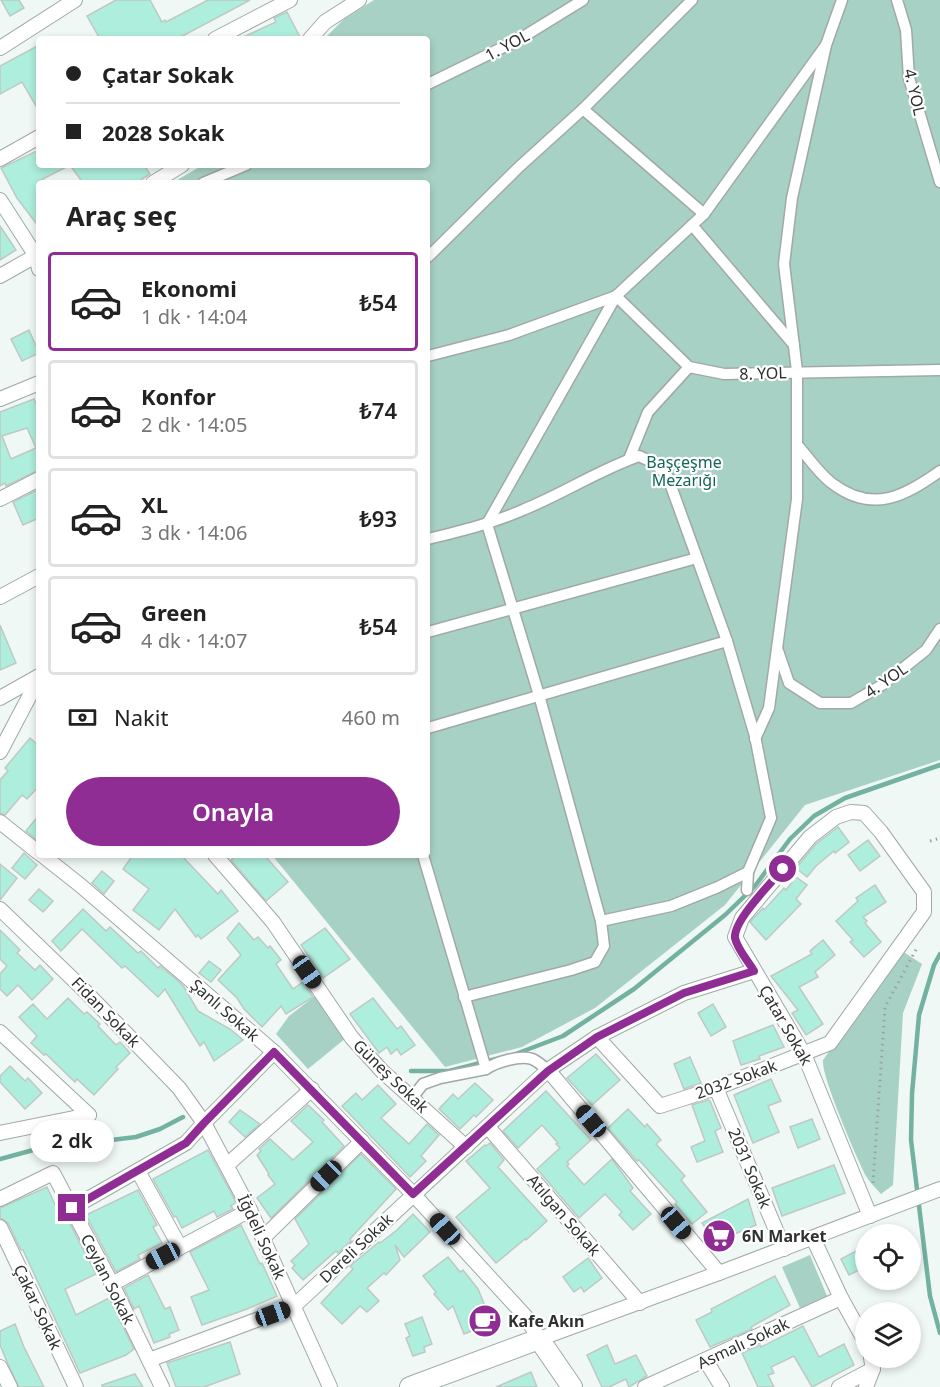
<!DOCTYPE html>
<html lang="tr">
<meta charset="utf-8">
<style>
:root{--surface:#fff;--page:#f2f2f2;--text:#222;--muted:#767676;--line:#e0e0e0;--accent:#902d94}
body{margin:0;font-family:"Noto Sans",sans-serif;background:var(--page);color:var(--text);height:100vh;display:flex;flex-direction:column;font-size:22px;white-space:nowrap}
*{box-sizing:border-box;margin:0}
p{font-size:20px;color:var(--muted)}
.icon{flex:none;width:33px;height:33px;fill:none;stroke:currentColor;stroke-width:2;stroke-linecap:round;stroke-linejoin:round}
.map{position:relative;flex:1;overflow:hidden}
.details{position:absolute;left:36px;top:180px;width:394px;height:678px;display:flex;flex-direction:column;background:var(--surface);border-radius:6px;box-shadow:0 3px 9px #0003}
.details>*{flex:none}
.top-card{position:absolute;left:36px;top:36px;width:394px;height:132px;border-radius:6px;box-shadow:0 3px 9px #0003;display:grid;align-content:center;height:132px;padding:0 30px;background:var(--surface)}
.fabs{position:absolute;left:855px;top:1224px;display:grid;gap:12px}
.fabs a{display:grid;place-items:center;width:66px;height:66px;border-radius:50%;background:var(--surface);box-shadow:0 3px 9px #0003;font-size:30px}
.end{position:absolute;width:27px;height:27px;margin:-14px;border:8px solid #902d94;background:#fff;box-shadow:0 0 0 3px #fff}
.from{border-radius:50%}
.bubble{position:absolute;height:42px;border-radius:21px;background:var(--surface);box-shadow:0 3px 9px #0003;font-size:20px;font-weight:600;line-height:42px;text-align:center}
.car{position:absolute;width:18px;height:36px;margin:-18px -9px;border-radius:8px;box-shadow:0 0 4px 2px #0007;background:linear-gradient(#222 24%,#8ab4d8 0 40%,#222 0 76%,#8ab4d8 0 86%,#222 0)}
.top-card b{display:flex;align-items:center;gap:21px;height:57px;font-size:22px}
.top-card b+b{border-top:2px solid var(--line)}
.top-card i{width:15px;height:15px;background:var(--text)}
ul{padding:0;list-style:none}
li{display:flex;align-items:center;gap:18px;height:99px;margin:0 12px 9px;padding:0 18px;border:3px solid var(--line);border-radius:6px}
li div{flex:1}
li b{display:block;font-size:22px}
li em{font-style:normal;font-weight:600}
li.selected{border-color:var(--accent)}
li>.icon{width:54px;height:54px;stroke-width:1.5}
h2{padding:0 30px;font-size:27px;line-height:72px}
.pay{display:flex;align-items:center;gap:15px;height:66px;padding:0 30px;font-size:22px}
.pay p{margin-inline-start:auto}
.button{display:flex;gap:12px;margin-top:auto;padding:12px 30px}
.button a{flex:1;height:69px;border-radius:36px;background:var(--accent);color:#fff;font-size:24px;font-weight:600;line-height:69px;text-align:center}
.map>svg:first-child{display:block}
</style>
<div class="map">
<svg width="940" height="1387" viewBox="0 0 940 1387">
<rect width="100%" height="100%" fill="#eff8f5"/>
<!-- green -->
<g fill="#a8d1c5">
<path d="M374,0H940V760L805,805L725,905L595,1008L522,1047L445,1067L272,855H428V183H172L203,165H428V39H324L344,19Z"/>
<path d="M902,951L922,964L903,1013L893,1185L881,1194C876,1188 870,1183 866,1176C857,1158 821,1076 823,1060Z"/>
<path d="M315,996L346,1038L308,1069L276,1034L289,1016Z"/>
<path d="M810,1255L827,1296L800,1308L782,1267Z"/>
</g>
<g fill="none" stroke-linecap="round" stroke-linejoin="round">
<!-- stream -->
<g stroke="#73b1a1" stroke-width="4.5">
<path d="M940,954L934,965L919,1015L912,1094L911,1140L930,1296L940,1333"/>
<path d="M513,1055L563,1036L634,989L725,915L755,886L790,839L814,816L845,798L940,765"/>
<path d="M411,1071H449L496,1059"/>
<path d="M0,1159L37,1149L136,1137L160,1129L183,1117"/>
</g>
</g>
<!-- building -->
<g fill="#aeeedd" stroke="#bfc8c5" stroke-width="1.5" fill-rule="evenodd">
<path d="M1,0H19L24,8L10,16Z"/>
<path d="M116,0H150L162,22L165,20L166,22L208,0H250L177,39H100L87,16Z"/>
<path d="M287,12L301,39H239L276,22L274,18Z"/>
<path d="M39,45V111L22,82L0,94V66Z"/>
<path d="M39,150V165H144L150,174L136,183H83L70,165L39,181V227L17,198L1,168Z"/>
<path d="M0,226L16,250L0,260Z"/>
<path d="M29,330L39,353L22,361L11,339Z"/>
<path d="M34,399L39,411V470L6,486L5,483L0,486V412ZM27,428L36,448L11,459L2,436Z"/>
<path d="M39,489V518L23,525L13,502Z"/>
<path d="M0,625L16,663L0,670Z"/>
<path d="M30,738L39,746V786L27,799L22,795L5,815L0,813V780L8,771L5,768Z"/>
<path d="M39,815V842L26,831Z"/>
<path d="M838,827L849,842L835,853L834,851L816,866L807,877L796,868L816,844Z"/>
<path d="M868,840L880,856L860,871L848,855Z"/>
<path d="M24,853L37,865L25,879L12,868Z"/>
<path d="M133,855H181L218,894L221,890L238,911L201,939L198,935L196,937L175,909L159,930L133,910L149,889L123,869Z"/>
<path d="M237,855H264L288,882L266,901L231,860Z"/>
<path d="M0,864L17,878L0,900Z"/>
<path d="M102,871L114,881L104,894L92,883Z"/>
<path d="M796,877L807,885L796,899L801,904L766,940L750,922L763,908L764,910L784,888L786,890Z"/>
<path d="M875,885L886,902L863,917L867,921L865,923L881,942L864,957L850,942L853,940L836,921L858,901L856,898Z"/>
<path d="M39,889L53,901L43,912L29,900Z"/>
<path d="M83,909L106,931L110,927L138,953L141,951L158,968L160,966L176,979L184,987L198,1011L230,1029L243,1040L214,1061L204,1042L200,1046L165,989L158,997L125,966L122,968L82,929L61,951L52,941Z"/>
<path d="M239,923L254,940L258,937L268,948L270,946L281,960L276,964L293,989L303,982L313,997L286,1014L281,1006L262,1027L244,1009L237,998L218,980L241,955L227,938Z"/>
<path d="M325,928L350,959L323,978L301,945Z"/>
<path d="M0,930L20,950L17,953L35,970L40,965L53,979L32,1000L18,985L7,996L0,989V974L7,966L0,959Z"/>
<path d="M823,940L835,955L815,972L818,977L799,987L823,1024L806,1035L792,1013L798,1010L771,976L812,954L810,951Z"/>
<path d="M209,961L221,970L211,982L199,973Z"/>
<path d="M68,998L84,1014L87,1012L100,1024L98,1026L116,1045L120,1042L130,1053L116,1067L118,1069L94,1095L77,1079L75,1082L46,1054L44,1055L31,1043L37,1036L19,1017L33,1004L47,1019Z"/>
<path d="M373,998L397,1029L401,1026L415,1045L401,1055L397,1049L391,1054L387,1047L379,1053L350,1014Z"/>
<path d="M713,1004L726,1027L711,1036L698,1013Z"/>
<path d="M773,1025L784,1047L759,1056L760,1059L741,1065L733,1041Z"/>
<path d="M596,1054L620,1080L592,1105L567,1078Z"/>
<path d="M690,1057L701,1083L684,1089L674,1064Z"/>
<path d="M10,1066L25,1081L28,1078L42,1093L25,1109L0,1082V1076Z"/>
<path d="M771,1079L781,1101L768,1106L779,1132L753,1143L734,1095Z"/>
<path d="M475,1083L493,1100L476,1117L474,1115L460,1129L439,1109L453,1094L458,1099Z"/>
<path d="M378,1085L396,1104L381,1118L409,1144L427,1124L439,1135L421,1156L426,1161L410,1177L342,1106L356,1093L362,1100Z"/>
<path d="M546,1091L591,1140L567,1162L569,1164L567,1166L584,1185L612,1159L633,1188L630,1191L651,1214L633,1230L619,1215L622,1212L605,1194L579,1218L537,1169L560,1148L556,1144L558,1143L542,1125L518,1148L503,1131Z"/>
<path d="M708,1100L710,1101L721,1128L715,1131L723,1152L697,1162L691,1147L705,1141L692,1105Z"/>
<path d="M308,1105L324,1120L322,1122L344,1146L271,1218L257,1198L275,1184L268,1175L269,1174L257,1155L261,1151L259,1149L270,1139L293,1160L313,1142L291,1121Z"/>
<path d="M628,1109L645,1127L647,1124L661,1140L656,1144L685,1176L681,1180L707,1212L692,1224L675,1204L677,1202L639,1160L637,1161L608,1128Z"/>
<path d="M240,1110L260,1124L245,1137L229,1122Z"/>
<path d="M812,1119L820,1139L798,1148L790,1127Z"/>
<path d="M490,1143L504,1160L498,1167L547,1221L526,1240L525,1239L496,1263L456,1217L490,1188L466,1161L485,1145L486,1146Z"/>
<path d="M208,1150L236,1202L231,1206L233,1209L217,1217L214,1211L182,1228L176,1216L174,1217L153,1179Z"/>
<path d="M361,1154L396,1189L350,1239L351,1241L338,1253L336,1251L303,1280L292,1268L295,1265L291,1261L309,1244L295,1219Z"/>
<path d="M834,1165L845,1193L782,1216L772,1188Z"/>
<path d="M47,1187L63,1222L68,1220L96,1274L65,1289L76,1315L109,1298L134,1349L126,1355L80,1373L23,1250H21L8,1223L0,1218V1208Z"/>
<path d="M138,1190L157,1225L153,1227L162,1243L138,1255L140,1259L116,1272L86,1215Z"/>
<path d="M748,1199L756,1225L715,1242L702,1223Z"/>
<path d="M413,1214L430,1232L404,1257L395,1245L400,1260L386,1275L384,1273L367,1288L379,1301L367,1312L360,1306L342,1324L321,1303L353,1269L350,1266L379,1242L380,1243L397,1230Z"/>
<path d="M241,1225L260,1264L262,1263L277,1296L247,1309L202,1325L191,1297L209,1290L190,1252Z"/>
<path d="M858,1250L865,1267L849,1275L841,1259Z"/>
<path d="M448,1257L460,1272L463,1270L478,1289L492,1323L464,1334L453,1306L448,1310L434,1294L436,1292L423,1276Z"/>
<path d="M588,1258L602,1278L584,1292L581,1287L574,1292L563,1277Z"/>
<path d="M148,1275L165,1309L170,1307L179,1330L169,1334L170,1337L154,1343L139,1306L134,1309L124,1288Z"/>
<path d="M775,1276L790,1305L751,1327L752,1329L710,1347L696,1320L712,1312L711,1309Z"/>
<path d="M422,1317L432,1344L424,1347L425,1352L413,1356L406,1338L410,1336L405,1324Z"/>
<path d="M15,1324L24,1347L44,1387H19L7,1362L0,1345V1331Z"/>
<path d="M803,1326L819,1357L844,1344L854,1365L812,1387L794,1356L771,1367L774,1373L768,1375L774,1387H758L742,1353L760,1345L761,1347Z"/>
<path d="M230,1342L240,1374L204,1387H176L167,1363Z"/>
<path d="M607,1345L615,1364L636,1355L647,1376L629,1387L626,1379L609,1387H602L587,1355Z"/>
<path d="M531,1372L537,1387H496Z"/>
<path d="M135,1374L143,1387H102V1385Z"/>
</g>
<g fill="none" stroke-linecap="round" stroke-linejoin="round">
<!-- pedestrian casing -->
<g stroke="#a1a9a7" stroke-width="13">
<g id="pedestrian">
<path d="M897,0L906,30L909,78L940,182"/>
<path d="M428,84L518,40L583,0"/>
<path d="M583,109L704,214"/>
<path d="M203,183L246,165"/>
<path d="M692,225L794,345"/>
<path d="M428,257L519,167L583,109L692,0"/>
<path d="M428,356L509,335L616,296L704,214L826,45L842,0"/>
<path d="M798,446C809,458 820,475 833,484C873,514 905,496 940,471"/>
<path d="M629,459L648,412L689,367"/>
<path d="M428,539C461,531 494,523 525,509C564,493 599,470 639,456L654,463L667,475L727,641L755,736L771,818L748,872L747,890"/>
<path d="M428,632L697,558"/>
<path d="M778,651L789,683L820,703H851L882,685L926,650L940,629"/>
<path d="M428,728L727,641"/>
<path d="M755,739L769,708L797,499V371L784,264L792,198L826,45"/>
<path d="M601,921L671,906L718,887L748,872"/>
<path d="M464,997L571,970L595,962L604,946L601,921L539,695L487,524L616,296L689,367L724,374L940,370"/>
<path d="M486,1069C496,1062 520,1055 532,1059C538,1061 543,1067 548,1070"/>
<path d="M412,1098L423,1084L440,1078L486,1069L423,855"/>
</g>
</g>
<!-- minor casing -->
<g stroke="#a1a9a7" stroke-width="16">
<g id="minor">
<path d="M215,39L290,0"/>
<path d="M310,39L325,22L359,0"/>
<path d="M0,48L75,0"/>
<path d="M0,159L39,137"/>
<path d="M153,183L182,165"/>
<path d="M0,200L36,256L39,269"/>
<path d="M0,276L39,254"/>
<path d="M0,399L39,383"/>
<path d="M0,499L39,479"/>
<path d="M0,597L39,576"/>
<path d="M0,698L39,676"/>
<path d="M0,752L39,678"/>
<path d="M0,822L39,853"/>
<path d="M42,855L80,885L274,1052L413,1194L526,1317L539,1339L719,1273L940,1189"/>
<path d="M215,855L273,922L352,1038L383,1072L466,1147"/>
<path d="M0,909L81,987L179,1088L204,1123L250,1210L330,1387"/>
<path d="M0,1032L89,1115"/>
<path d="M597,1037L660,1106L716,1088L830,1043L924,912V892L881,832L864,813L851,812L836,817L810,837L742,918L735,937L804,1054L870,1216"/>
<path d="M548,1070L719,1273"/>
<path d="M716,1088L784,1249"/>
<path d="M488,1127L640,1303"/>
<path d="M0,1133L89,1115"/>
<path d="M227,1165L312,1089"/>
<path d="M138,1171L180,1247"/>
<path d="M0,1199L53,1173L112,1284L162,1387"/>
<path d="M72,1208L186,1143L204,1123L274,1052"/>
<path d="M0,1227L76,1387"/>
<path d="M263,1238L362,1141"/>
<path d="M813,1238L841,1298L866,1343"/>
<path d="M112,1284L250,1210"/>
<path d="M149,1360L294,1306L548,1070L597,1037L684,993L754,971"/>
<path d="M706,1361L722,1387"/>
<path d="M0,1367L10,1387"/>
<path d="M645,1387L841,1298"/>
<path d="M839,1387L873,1369"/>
<path d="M866,1387L873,1369L871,1358"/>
</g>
</g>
<!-- secondary casing -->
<g stroke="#a1a9a7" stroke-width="22">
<path id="secondary" d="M410,1387L539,1339L572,1387"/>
</g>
<!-- path -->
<g stroke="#9ba29f" stroke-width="3" stroke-dasharray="1.5 4.5" stroke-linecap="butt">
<path d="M930,841L940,838"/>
<path d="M873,1183L885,1007L918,946"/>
</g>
<!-- pedestrian -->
<use href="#pedestrian" stroke="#fff" stroke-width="10"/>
<!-- minor -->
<use href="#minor" stroke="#fff" stroke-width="14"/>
<!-- secondary -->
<use href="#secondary" stroke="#fff" stroke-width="20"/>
</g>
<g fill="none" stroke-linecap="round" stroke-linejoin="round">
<!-- route -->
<path stroke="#902d94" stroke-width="8" d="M72,1208L186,1143L204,1123L274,1052L413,1194L548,1071L597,1037L684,993L754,971C749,962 737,949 735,938C733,921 771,883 783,869"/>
</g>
<!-- icons -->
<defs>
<g id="supermarket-disc" transform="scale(1.725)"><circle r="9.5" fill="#902d94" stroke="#fff"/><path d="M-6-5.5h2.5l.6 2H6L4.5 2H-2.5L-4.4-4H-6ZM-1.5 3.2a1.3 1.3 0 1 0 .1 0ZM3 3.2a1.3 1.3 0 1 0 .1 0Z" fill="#fff"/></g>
<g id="cafe-disc" transform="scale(1.725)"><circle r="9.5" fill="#902d94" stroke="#fff"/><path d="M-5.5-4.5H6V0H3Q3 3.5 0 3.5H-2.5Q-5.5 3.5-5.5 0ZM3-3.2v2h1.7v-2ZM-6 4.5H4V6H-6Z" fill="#fff"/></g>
</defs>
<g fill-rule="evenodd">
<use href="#supermarket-disc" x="719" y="1236"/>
<use href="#cafe-disc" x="485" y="1321"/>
</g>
<g text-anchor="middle" stroke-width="4.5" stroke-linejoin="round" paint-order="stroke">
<!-- street labels -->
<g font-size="16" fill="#2e3130" stroke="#fff">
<text transform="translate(507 45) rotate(-28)" y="6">1. YOL</text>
<text transform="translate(915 92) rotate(77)" y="6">4. YOL</text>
<text transform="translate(763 373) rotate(-2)" y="6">8. YOL</text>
<text transform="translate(886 680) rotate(-35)" y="6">4. YOL</text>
<text transform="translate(225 1010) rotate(41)" y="6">Şanlı Sokak</text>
<text transform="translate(106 1012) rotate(46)" y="6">Fidan Sokak</text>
<text transform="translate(786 1025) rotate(60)" y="6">Çatar Sokak</text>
<text transform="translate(391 1076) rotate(44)" y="6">Güneş Sokak</text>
<text transform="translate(736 1079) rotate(-20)" y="6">2032 Sokak</text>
<text transform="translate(750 1168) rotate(67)" y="6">2031 Sokak</text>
<text transform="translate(564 1215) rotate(49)" y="6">Atılgan Sokak</text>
<text transform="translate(262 1237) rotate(65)" y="6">İğdeli Sokak</text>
<text transform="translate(356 1248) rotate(-43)" y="6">Dereli Sokak</text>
<text transform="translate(108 1279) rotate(63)" y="6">Ceylan Sokak</text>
<text transform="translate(38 1307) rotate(65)" y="6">Çakar Sokak</text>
<text transform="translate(743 1343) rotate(-25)" y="6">Asmalı Sokak</text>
</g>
<!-- park labels -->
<g font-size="16" fill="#136656" stroke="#fff">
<text x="684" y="468">Başçeşme<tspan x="684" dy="18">Mezarığı</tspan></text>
</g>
<!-- poi labels -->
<g font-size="16" font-weight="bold" fill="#2e3130" stroke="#fff" text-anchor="start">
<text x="742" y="1242">6N Market</text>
<text x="508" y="1327">Kafe Akın</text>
</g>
</g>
</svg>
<div class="fabs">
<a><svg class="icon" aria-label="locate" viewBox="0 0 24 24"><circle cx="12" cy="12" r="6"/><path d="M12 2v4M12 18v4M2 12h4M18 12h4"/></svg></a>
<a><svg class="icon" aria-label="layers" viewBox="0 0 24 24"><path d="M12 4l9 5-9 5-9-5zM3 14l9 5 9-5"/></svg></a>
</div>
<i class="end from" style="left:783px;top:869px"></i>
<i class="end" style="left:72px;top:1208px"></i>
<div class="bubble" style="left:30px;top:1120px;width:84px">2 dk</div>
<i class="car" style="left:307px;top:972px;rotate:145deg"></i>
<i class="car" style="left:591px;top:1121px;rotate:320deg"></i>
<i class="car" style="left:326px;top:1176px;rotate:226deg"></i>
<i class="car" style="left:676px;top:1223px;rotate:140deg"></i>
<i class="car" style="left:445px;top:1229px;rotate:318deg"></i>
<i class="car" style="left:163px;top:1256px;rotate:242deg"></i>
<i class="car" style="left:273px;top:1314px;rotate:70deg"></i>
<div class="top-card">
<b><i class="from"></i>Çatar Sokak</b>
<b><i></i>2028 Sokak</b>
</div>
<section class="details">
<h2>Araç seç</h2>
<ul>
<li class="selected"><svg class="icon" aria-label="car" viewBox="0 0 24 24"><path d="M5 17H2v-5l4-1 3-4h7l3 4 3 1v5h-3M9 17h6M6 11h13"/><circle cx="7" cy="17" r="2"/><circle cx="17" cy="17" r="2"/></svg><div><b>Ekonomi</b><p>1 dk · 14:04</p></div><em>₺54</em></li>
<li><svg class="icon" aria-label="car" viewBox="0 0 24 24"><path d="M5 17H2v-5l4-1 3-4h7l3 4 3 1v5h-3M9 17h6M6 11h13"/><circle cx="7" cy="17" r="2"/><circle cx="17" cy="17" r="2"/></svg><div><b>Konfor</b><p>2 dk · 14:05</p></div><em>₺74</em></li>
<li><svg class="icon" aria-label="car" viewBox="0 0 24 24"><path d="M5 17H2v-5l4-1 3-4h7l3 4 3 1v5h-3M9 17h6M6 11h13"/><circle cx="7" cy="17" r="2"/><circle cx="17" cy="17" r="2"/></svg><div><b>XL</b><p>3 dk · 14:06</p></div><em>₺93</em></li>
<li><svg class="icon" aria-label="car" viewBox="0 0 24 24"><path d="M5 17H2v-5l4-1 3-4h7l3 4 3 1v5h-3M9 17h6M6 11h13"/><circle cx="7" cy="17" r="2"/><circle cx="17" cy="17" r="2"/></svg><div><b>Green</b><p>4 dk · 14:07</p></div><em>₺54</em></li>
</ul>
<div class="pay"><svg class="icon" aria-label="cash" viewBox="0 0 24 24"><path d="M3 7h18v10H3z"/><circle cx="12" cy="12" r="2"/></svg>Nakit<p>460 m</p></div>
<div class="button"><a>Onayla</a></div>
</section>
</div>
